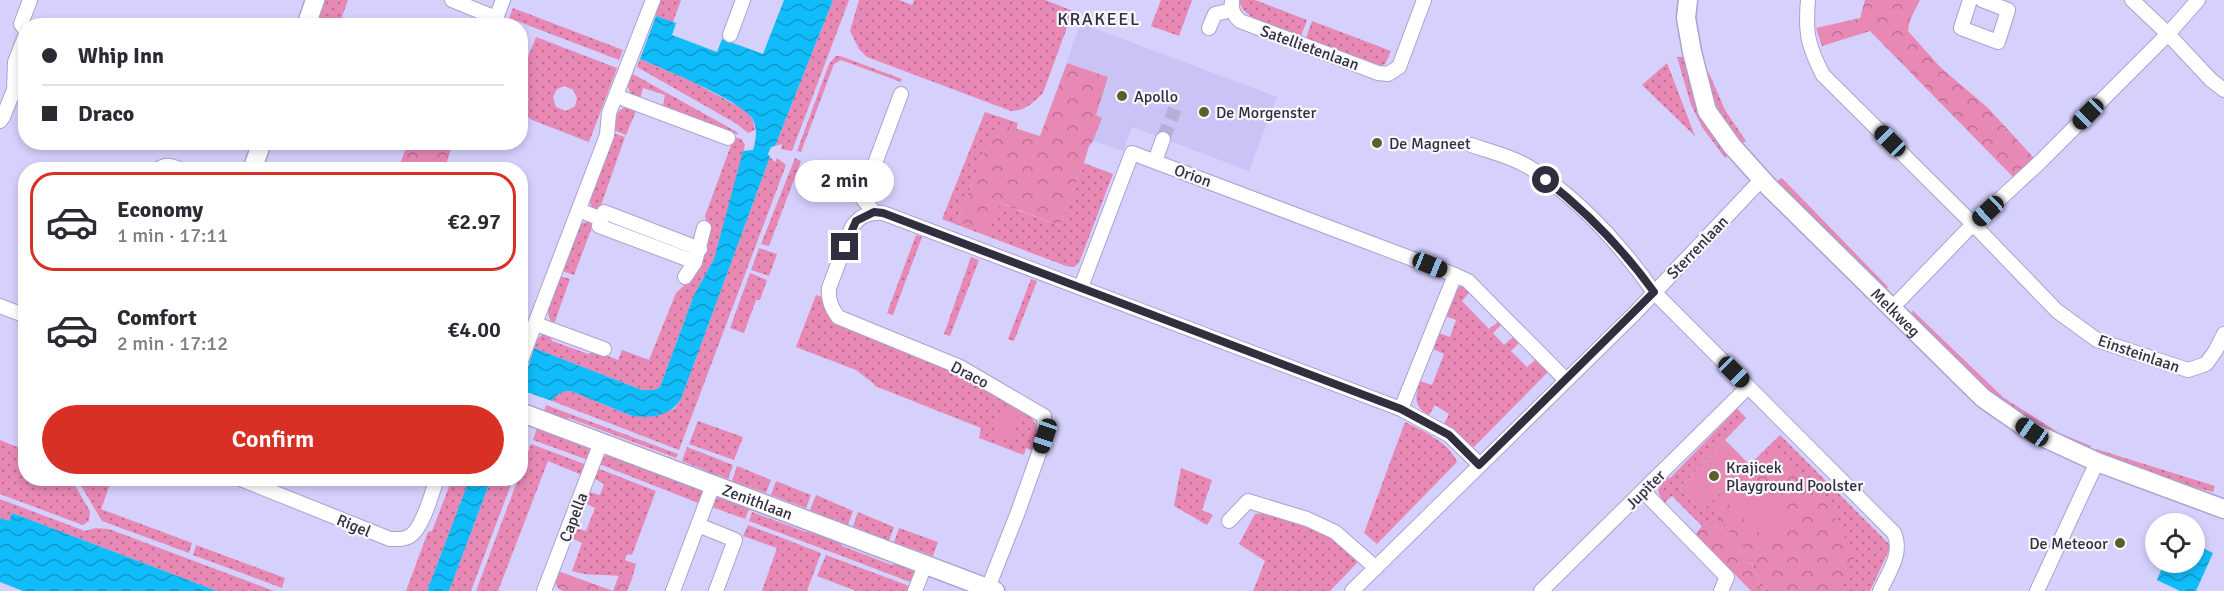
<!DOCTYPE html>
<meta charset="utf-8">
<style>
:root{--surface:#fff;--page:#f7f7f7;--text:#2b2b33;--muted:#7c7c81;--line:#e1e1e2;--accent:#d93025}
body{margin:0;font-family:Signika,sans-serif;background:var(--page);color:var(--text);height:100vh;display:flex;flex-direction:column;font-size:22px;white-space:nowrap}
*{box-sizing:border-box;margin:0}
p{font-size:20px;color:var(--muted)}
.icon{flex:none;width:33px;height:33px;fill:none;stroke:currentColor;stroke-width:2;stroke-linecap:round;stroke-linejoin:round}
.map{position:relative;flex:1;overflow:hidden}
.side{position:absolute;left:18px;top:162px;width:510px;height:324px;display:flex;flex-direction:column;background:var(--surface);border-radius:24px;box-shadow:0 3px 9px #0003}
.side>*{flex:none}
.top-card{position:absolute;left:18px;top:18px;width:510px;height:132px;border-radius:24px;box-shadow:0 3px 9px #0003;display:grid;align-content:center;height:132px;padding:0 24px;background:var(--surface)}
.buttons{position:absolute;left:2145px;top:513px;display:grid;gap:12px}
.buttons a{display:grid;place-items:center;width:60px;height:60px;border-radius:50%;background:var(--surface);box-shadow:0 3px 9px #0003;font-size:30px}
.end{position:absolute;width:27px;height:27px;margin:-14px;border:8px solid #302e3f;background:#fff;box-shadow:0 0 0 3px #fff}
.from{border-radius:50%}
.bubble{position:absolute;height:42px;border-radius:21px;background:var(--surface);box-shadow:0 3px 9px #0003;font-size:20px;font-weight:600;line-height:42px;text-align:center}
.car{position:absolute;width:18px;height:36px;margin:-18px -9px;border-radius:8px;box-shadow:0 0 4px 2px #0007;background:linear-gradient(#222 24%,#8ab4d8 0 40%,#222 0 76%,#8ab4d8 0 86%,#222 0)}
.top-card b{display:flex;align-items:center;gap:21px;height:57px;font-size:22px}
.top-card b+b{border-top:2px solid var(--line)}
.top-card i{width:15px;height:15px;background:var(--text)}
ul{padding:10px 0 0;list-style:none}
li{display:flex;align-items:center;gap:18px;height:99px;margin:0 12px 9px;padding:0 12px;border:3px solid transparent;border-radius:24px}
li div{flex:1}
li b{display:block;font-size:22px}
li em{font-style:normal;font-weight:600}
li.on{border-color:var(--accent)}
li>.icon{width:54px;height:54px;stroke-width:1.5}
.cta{display:flex;gap:12px;margin-top:auto;padding:12px 24px}
.cta a{flex:1;height:69px;border-radius:36px;background:var(--accent);color:#fff;font-size:24px;font-weight:600;line-height:69px;text-align:center}
.map>svg:first-child{display:block}
</style>
<div class="map">
<svg width="2224" height="591" viewBox="0 0 2224 591">
<defs>
<pattern id="grass-dots" width="8" height="8" patternUnits="userSpaceOnUse" patternTransform="scale(1.5)"><rect width="8" height="8" fill="#e888b5"/><path d="M2 2h.1M6 6h.1" fill="none" stroke="#bc7095" stroke-width="1.8" stroke-linecap="round"/></pattern>
<pattern id="forest-crowns" width="20" height="18" patternUnits="userSpaceOnUse" patternTransform="scale(1.5)"><rect width="20" height="18" fill="#e888b5"/><path d="M2 6a3 3 0 1 1 6 0M12 15a3 3 0 1 1 6 0" fill="none" stroke="#bc7095"/></pattern>
<pattern id="water-waves" width="16" height="10" patternUnits="userSpaceOnUse" patternTransform="scale(1.5)"><rect width="16" height="10" fill="#10bcf9"/><path d="M0 5q4-4 8 0t8 0" fill="none" stroke="#1099cb"/></pattern>
</defs>
<rect width="100%" height="100%" fill="#d6d0fd"/>
<!-- built -->
<path fill="#cac3f6" d="M1080,23L1277,97L1249,171L1132,127L1123,151L1093,141L1102,118L1095,115L1108,77L1067,63Z"/>
<!-- grass -->
<g fill="url(#grass-dots)" fill-rule="evenodd">
<path d="M320,0H348L339,25L311,26Z"/>
<path d="M660,0H681L673,22L656,16L655,13Z"/>
<path d="M833,0H849L792,151L781,149L782,144L775,146Z"/>
<path d="M859,0H899L912,5L914,0H1045L1073,11L1043,93C1033,103 1025,111 1011,111L867,57L859,49L850,31Z"/>
<path d="M1161,0H1192L1179,36L1151,26Z"/>
<path d="M1240,0H1255L1307,20L1301,36C1286,30 1238,19 1240,0Z"/>
<path d="M513,8L623,50L619,60L509,18Z"/>
<path d="M1312,21L1391,51L1385,64L1381,66L1306,38Z"/>
<path d="M536,37L617,68L589,142L532,120C523,114 526,108 529,99L521,96L520,77ZM565,86L573,90L577,98L575,106L566,111L556,107L553,97L557,89Z"/>
<path d="M836,56H840L902,79L901,82L841,60L834,64L801,152L797,151L829,64Z"/>
<path d="M1677,57H1683L1695,100L1729,155L1725,158L1702,127L1691,105Z"/>
<path d="M640,59L691,81L745,110L753,120L755,130L748,133L737,124L637,67Z"/>
<path d="M1667,63L1695,136L1642,85Z"/>
<path d="M1709,73L1725,110L1746,141L1741,144L1714,102L1705,74Z"/>
<path d="M633,74L737,132L739,135L663,106L665,95L643,88L640,99L631,95L627,84Z"/>
<path d="M628,106L637,109L626,135L613,130C616,118 615,110 628,106Z"/>
<path d="M985,112L1018,123L1016,130L986,148L957,221L1000,203L1060,226L1084,163L1113,174L1079,263L1074,267L1066,266L942,219Z"/>
<path d="M613,133L625,137L599,211L593,209L589,201Z"/>
<path d="M734,137L741,139L745,145L714,259L694,295L660,387L654,390H642L534,348L537,339L543,334L550,335L552,341L588,354L595,351L618,360L622,350L649,360L676,293L692,278L703,262L707,225L705,216Z"/>
<path d="M770,157L775,162L777,158L786,165L679,450L552,401C558,393 562,391 571,391L632,416L674,409L681,399Z"/>
<path d="M795,158L801,161L769,246L761,244Z"/>
<path d="M1782,178L1888,287L1885,290L1777,181Z"/>
<path d="M587,222H594L574,275L562,271L580,224Z"/>
<path d="M916,235L922,237L893,315L887,313Z"/>
<path d="M759,248L777,254L769,276L751,270Z"/>
<path d="M971,257L979,260L950,336L944,334Z"/>
<path d="M750,273L767,280L760,300H756L744,333L730,328Z"/>
<path d="M560,276L570,279L554,324C540,313 555,289 560,276Z"/>
<path d="M1031,279L1037,281L1014,341L1008,339Z"/>
<path d="M1462,286L1469,293L1462,301L1489,329L1498,322L1501,325L1493,333L1504,345L1513,337L1519,343L1511,351L1527,367L1535,360L1548,372L1474,447L1468,445L1444,424L1449,414L1435,405L1429,415C1413,407 1415,396 1420,381L1432,385L1444,354L1433,349L1439,333L1450,337L1456,320L1445,316L1456,288Z"/>
<path d="M816,295L822,297L828,315L838,324L952,369L1030,415C1039,428 1039,436 1034,451L1026,448L1024,455L979,438L981,428L875,386L873,383L856,370L796,347Z"/>
<path d="M1912,310L2004,398L2059,433L2091,446L2088,451L2061,440L1998,401L1913,318Z"/>
<path d="M546,405L678,454L676,458L569,418L562,421L543,414Z"/>
<path d="M1735,406L1746,418L1679,488L1702,511L1780,435L1891,546L1870,591H1766L1760,586L1752,564L1712,520L1702,526L1672,496L1663,504L1658,490L1664,478H1670L1732,414Z"/>
<path d="M698,421L743,437L734,460L689,444Z"/>
<path d="M1405,422C1422,430 1450,443 1457,462L1377,544L1364,533Z"/>
<path d="M538,425L587,445L590,452L588,460L533,440Z"/>
<path d="M0,440L25,450L26,478L71,479L90,511L89,521L83,525L80,524L0,494Z"/>
<path d="M531,444L587,465L582,475L548,461L498,591H476L518,479L520,478L521,472Z"/>
<path d="M687,447L733,465L728,479L718,475L713,478L710,477L707,471L682,461Z"/>
<path d="M2096,449L2215,486L2213,492L2175,482L2094,453Z"/>
<path d="M610,454L702,489L704,493L701,504L599,464L603,457Z"/>
<path d="M737,466L771,480L766,493L732,481Z"/>
<path d="M597,468L656,491L632,555L627,554L625,560L636,564L632,579C612,572 591,578 572,571L582,543L571,538L575,528L586,531L595,508L585,503L589,492L600,495L604,484L593,478Z"/>
<path d="M1181,468L1212,480L1202,510L1213,515L1207,525L1174,506Z"/>
<path d="M77,479H112L101,509L192,543L189,553L102,521Z"/>
<path d="M452,479H470L427,591H406L428,532L432,531Z"/>
<path d="M491,479H513L471,591H449Z"/>
<path d="M776,481L811,495L806,508L771,495Z"/>
<path d="M816,495L853,511L848,525L834,519L828,521L824,520L822,515L810,510Z"/>
<path d="M722,496L751,505L745,519L712,507L716,499Z"/>
<path d="M0,499L85,531L96,528L109,529L274,591H217L12,513L9,521L0,518Z"/>
<path d="M752,512L806,532L814,529L839,538L842,546L892,565L899,561L910,566L915,572L913,583L749,521Z"/>
<path d="M858,512L894,527L889,541L853,526Z"/>
<path d="M1266,513C1292,518 1347,536 1357,563L1330,591H1253L1265,561L1239,544L1255,514Z"/>
<path d="M748,525L821,553L807,591H762L777,548L743,536Z"/>
<path d="M899,528L938,542L933,556L894,542Z"/>
<path d="M196,545L285,578L282,588L193,555Z"/>
<path d="M826,555L912,587L910,591H856L817,576Z"/>
</g>
<!-- forest -->
<g fill="url(#forest-crowns)">
<path d="M1865,0H1920C1915,11 1909,18 1908,31L1940,67L1988,108L2034,158L2014,178L1870,31L1822,46L1816,28L1860,18Z"/>
<path d="M1067,63L1108,77L1096,115L1102,118L1093,141L1089,146L1084,163L1060,226L1001,203L988,233L957,221L993,130L1001,124L1040,136Z"/>
<path d="M408,143H435L451,148L445,169H398Z"/>
<path d="M1769,448L1834,511L1837,526L1856,553L1839,591H1771L1745,549L1709,507Z"/>
<path d="M1712,520L1752,564L1760,586L1766,591H1751L1696,534L1702,526Z"/>
<path d="M558,571L613,591L619,575L632,579L627,591H563C553,587 555,579 558,571Z"/>
</g>
<!-- pitch -->
<g fill="#e888b5">
<path d="M1002,407L1019,412L1010,442L993,436Z"/>
<path d="M1725,440L1750,465L1702,511L1679,488Z"/>
<path d="M1747,473L1792,515L1768,541L1723,499Z"/>
</g>
<!-- water -->
<g fill="url(#water-waves)">
<path d="M784,0H833L775,146L771,147L768,154L770,157L681,399C669,417 652,418 632,416L571,391C562,391 558,393 552,401L521,390L534,348L642,390H654L660,387L694,295L714,259L743,151L753,150C756,141 758,127 752,118C739,100 664,69 640,59L656,16L676,23L672,35L717,52L722,39L763,54Z"/>
<path d="M470,478L491,479L449,591H427Z"/>
<path d="M12,513L217,591H23L0,582V518L9,521Z"/>
<path d="M2195,544L2213,553L2196,591H2180L2157,580L2164,563L2194,562Z"/>
</g>
<g fill="none" stroke-linecap="round" stroke-linejoin="round">
<!-- street-tunnel -->
<path stroke="#b5b0d7" stroke-width="14" stroke-dasharray="14 7" stroke-linecap="butt" d="M1163,139L1175,109"/>
<!-- street casing -->
<g stroke="#a9a3ce" stroke-width="16">
<g id="street">
<path d="M452,0L496,18L503,0"/>
<path d="M1232,0C1231,9 1233,15 1240,21L1378,73L1388,74L1399,67L1424,0"/>
<path d="M1808,0C1805,33 1808,46 1823,75L1973,224L2057,311L2097,340L2188,370L2206,364L2216,350L2224,334"/>
<path d="M1970,0L1961,28L1998,42L2008,10L1982,0"/>
<path d="M2132,0L2168,34L2211,80L2224,90"/>
<path d="M1209,28L1215,14L1232,10"/>
<path d="M26,31L21,24L30,0"/>
<path d="M730,35L743,0"/>
<path d="M616,96L728,138"/>
<path d="M0,121L3,117L14,90L15,62L26,34"/>
<path d="M1471,145C1492,152 1517,158 1535,171C1582,202 1622,247 1654,292L1894,533C1903,553 1889,572 1880,591"/>
<path d="M1155,161L1163,139"/>
<path d="M157,170C166,163 173,166 182,170"/>
<path d="M579,210L601,219L599,226L695,262"/>
<path d="M874,212L862,198L901,94"/>
<path d="M601,219L604,212L700,249"/>
<path d="M1455,275L1468,281L1566,380"/>
<path d="M685,277L695,262L704,228"/>
<path d="M1081,287L1132,153L1455,275L1401,409"/>
<path d="M0,306L26,316"/>
<path d="M1893,307L1973,224L2040,162L2168,34L2198,0"/>
<path d="M536,324L604,349"/>
<path d="M520,363L601,151L607,135L609,113L653,0"/>
<path d="M238,478L390,539C397,539 404,540 410,536C423,528 432,493 437,478"/>
<path d="M1643,491L1727,577L1721,591"/>
<path d="M1229,521L1248,501L1307,519L1335,532L1376,568"/>
<path d="M698,525L735,540L716,591"/>
<path d="M988,588L1018,512L1045,436L1044,416L960,367L838,317C831,307 828,300 829,288L852,227C860,215 870,212 883,213L1401,409L1449,435L1480,465"/>
<path d="M544,591L601,442"/>
<path d="M673,591L713,485"/>
<path d="M915,591L925,565"/>
<path d="M1352,591L1635,313L1762,179"/>
<path d="M1541,591L1748,387"/>
<path d="M2037,591L2097,462"/>
</g>
</g>
<!-- secondary casing -->
<g stroke="#a9a3ce" stroke-width="21">
<g id="secondary">
<path id="s1" d="M1688,0L1686,18L1692,52L1707,111L1732,146L1768,186L1983,398L2032,432L2097,462L2224,509"/>
<path d="M306,26L315,0"/>
<path d="M252,170L262,142"/>
<path id="s2" d="M520,412L995,591"/>
</g>
</g>
<!-- street -->
<use href="#street" stroke="#fff" stroke-width="14"/>
<!-- secondary -->
<use href="#secondary" stroke="#fff" stroke-width="18"/>
</g>
<g fill="none" stroke-linecap="round" stroke-linejoin="round">
<!-- route -->
<path stroke="#302e3f" stroke-width="8" d="M845,247L856,221L874,212L883,213L1401,409L1449,435L1479,465L1654,292C1623,249 1588,213 1546,180"/>
</g>
<!-- markers -->
<g fill="#5c5e2c" stroke="#f7f7fc" stroke-width="2">
<circle cx="1122" cy="96" r="6"/>
<circle cx="1204" cy="112" r="6"/>
<circle cx="1377" cy="143" r="6"/>
<circle cx="1714" cy="476" r="6"/>
<circle cx="2120" cy="543" r="6"/>
</g>
<g text-anchor="middle" stroke-width="4.5" stroke-linejoin="round" paint-order="stroke">
<!-- street labels -->
<g font-size="16" fill="#302e3f" stroke="#f7f7fc">
<text transform="translate(1310 47) rotate(20)" y="6">Satellietenlaan</text>
<text transform="translate(1193 175) rotate(20)" y="6">Orion</text>
<text transform="translate(1697 247) rotate(-46)" y="6">Sterrenlaan</text>
<text dy="6" stroke="none"><textPath href="#s1" startOffset="390">Melkweg</textPath></text>
<text transform="translate(2139 353) rotate(19)" y="6">Einsteinlaan</text>
<text transform="translate(970 374) rotate(27)" y="6">Draco</text>
<text transform="translate(1645 489) rotate(-45)" y="6">Jupiter</text>
<text dy="6" stroke="none"><textPath href="#s2" startOffset="254">Zenithlaan</textPath></text>
<text transform="translate(573 517) rotate(-69)" y="6">Capella</text>
<text transform="translate(354 525) rotate(22)" y="6">Rigel</text>
</g>
<!-- poi labels -->
<g font-size="16" fill="#302e3f" stroke="#f7f7fc" text-anchor="start">
<text x="1134" y="102">Apollo</text>
<text x="1216" y="118">De Morgenster</text>
<text x="1389" y="149">De Magneet</text>
<text x="1726" y="473">Krajicek<tspan x="1726" dy="18">Playground Poolster</tspan></text>
<text x="2108" y="549" text-anchor="end">De Meteoor</text>
</g>
<!-- neighbourhood labels -->
<g font-size="18" letter-spacing="1.5" fill="#302e3f" stroke="#f7f7fc">
<text x="1099" y="25">KRAKEEL</text>
</g>
</g>
</svg>
<div class="buttons">
<a><svg class="icon" aria-label="locate" viewBox="0 0 24 24"><circle cx="12" cy="12" r="6"/><path d="M12 2v4M12 18v4M2 12h4M18 12h4"/></svg></a>
</div>
<i class="end from" style="left:1546px;top:180px"></i>
<i class="end" style="left:845px;top:247px"></i>
<div class="bubble" style="left:795px;top:160px;width:99px">2 min</div>
<i class="car" style="left:2088px;top:114px;rotate:225deg"></i>
<i class="car" style="left:1890px;top:141px;rotate:315deg"></i>
<i class="car" style="left:1988px;top:211px;rotate:227deg"></i>
<i class="car" style="left:1430px;top:265px;rotate:112deg"></i>
<i class="car" style="left:1734px;top:372px;rotate:135deg"></i>
<i class="car" style="left:2032px;top:432px;rotate:305deg"></i>
<i class="car" style="left:1045px;top:436px;rotate:199deg"></i>
<div class="top-card">
<b><i class="from"></i>Whip Inn</b>
<b><i></i>Draco</b>
</div>
<section class="side">
<ul>
<li class="on"><svg class="icon" aria-label="car" viewBox="0 0 24 24"><path d="M5 17H2v-5l4-1 3-4h7l3 4 3 1v5h-3M9 17h6M6 11h13"/><circle cx="7" cy="17" r="2"/><circle cx="17" cy="17" r="2"/></svg><div><b>Economy</b><p>1 min · 17:11</p></div><em>€2.97</em></li>
<li><svg class="icon" aria-label="car" viewBox="0 0 24 24"><path d="M5 17H2v-5l4-1 3-4h7l3 4 3 1v5h-3M9 17h6M6 11h13"/><circle cx="7" cy="17" r="2"/><circle cx="17" cy="17" r="2"/></svg><div><b>Comfort</b><p>2 min · 17:12</p></div><em>€4.00</em></li>
</ul>
<div class="cta"><a>Confirm</a></div>
</section>
</div>
